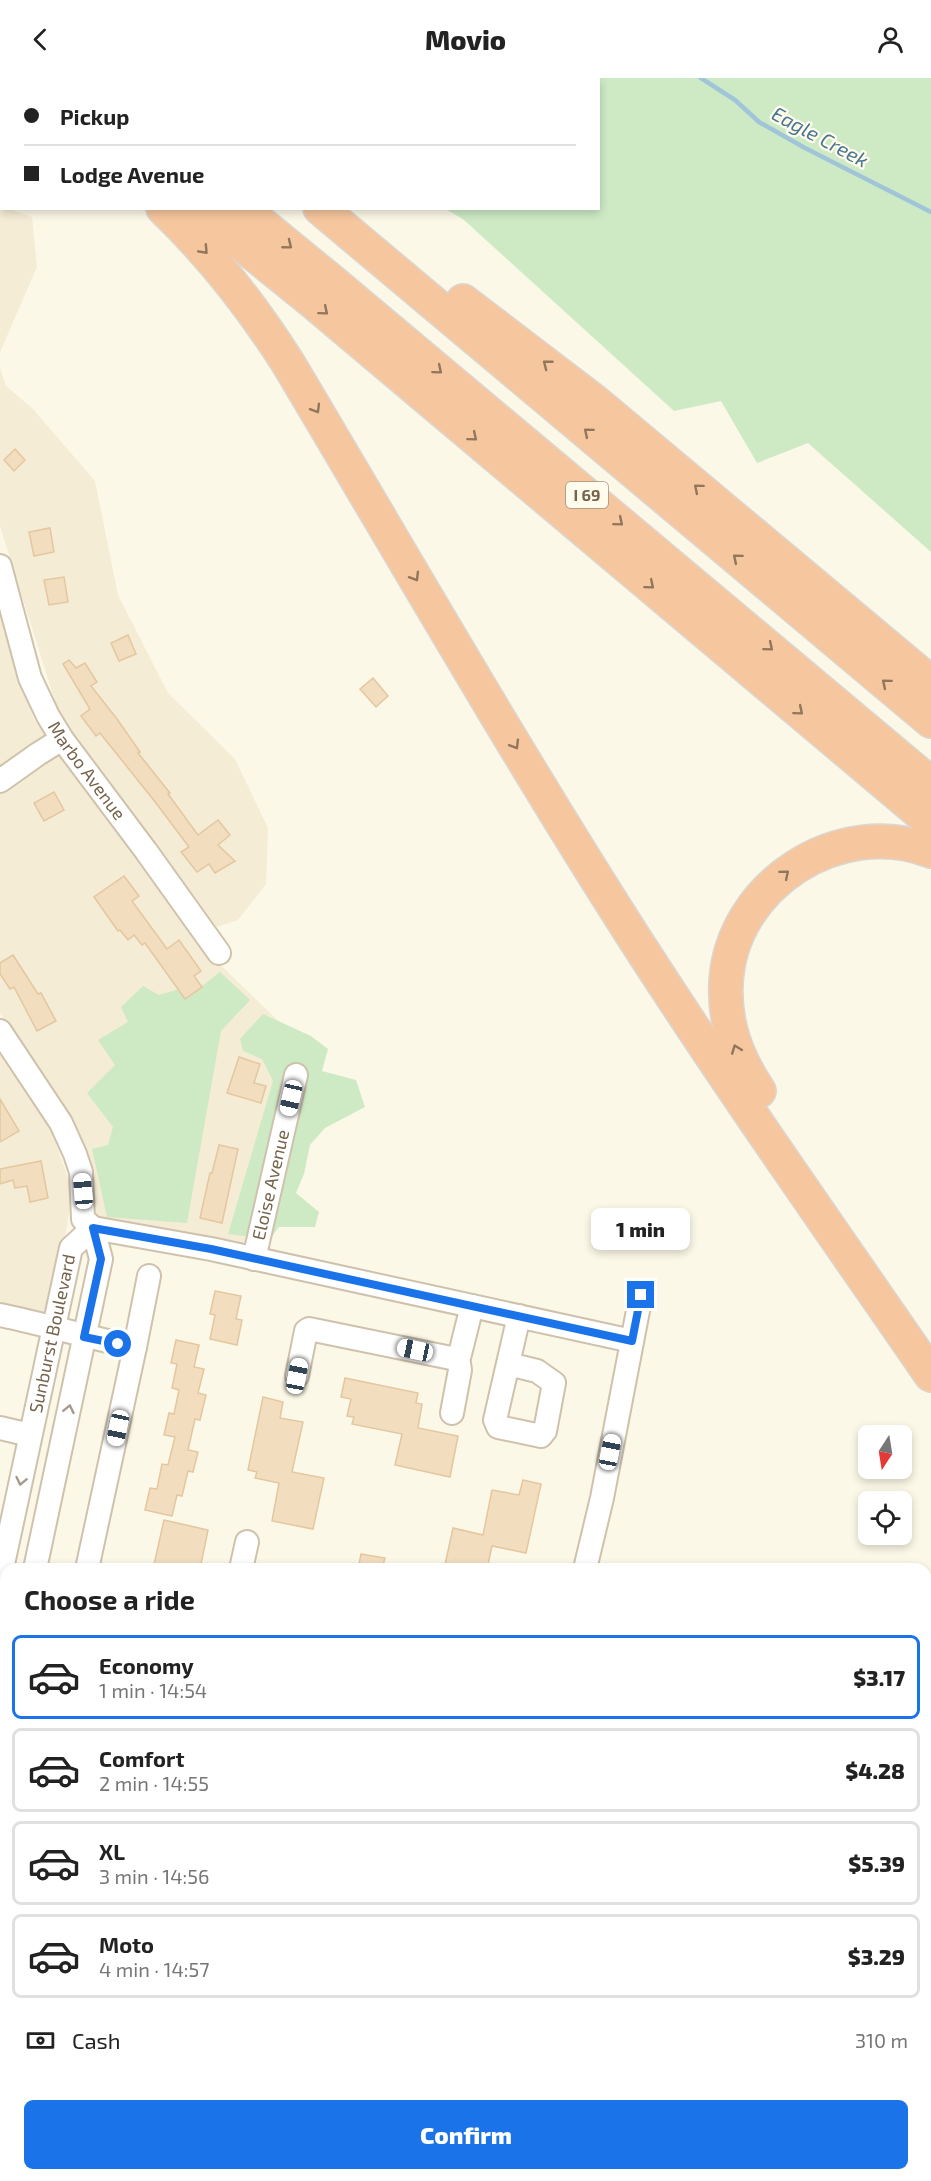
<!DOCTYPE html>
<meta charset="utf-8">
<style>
:root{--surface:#fff;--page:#f6f6f6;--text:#222;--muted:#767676;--line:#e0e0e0;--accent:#1a73e8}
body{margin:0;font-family:"Exo 2",sans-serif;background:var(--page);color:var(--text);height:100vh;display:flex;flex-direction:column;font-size:22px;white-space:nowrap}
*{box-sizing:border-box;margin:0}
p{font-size:20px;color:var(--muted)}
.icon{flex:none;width:33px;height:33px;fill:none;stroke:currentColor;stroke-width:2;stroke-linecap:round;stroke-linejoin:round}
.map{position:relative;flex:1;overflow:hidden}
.details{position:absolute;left:0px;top:1485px;width:932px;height:618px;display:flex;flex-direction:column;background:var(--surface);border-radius:18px 18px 0 0;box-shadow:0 3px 9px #0003}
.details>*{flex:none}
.top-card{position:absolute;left:0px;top:0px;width:600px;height:132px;box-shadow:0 3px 9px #0003;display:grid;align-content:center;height:132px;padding:0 24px;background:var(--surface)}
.needle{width:39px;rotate:192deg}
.fabs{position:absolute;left:858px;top:1347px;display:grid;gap:12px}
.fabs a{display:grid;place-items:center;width:54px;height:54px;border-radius:9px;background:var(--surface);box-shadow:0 3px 9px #0003;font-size:30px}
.end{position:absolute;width:27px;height:27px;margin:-14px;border:8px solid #1a73e8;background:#fff;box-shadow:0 0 0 3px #fff}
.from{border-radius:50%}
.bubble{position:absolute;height:42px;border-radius:9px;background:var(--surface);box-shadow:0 3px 9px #0003;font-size:20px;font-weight:800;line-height:42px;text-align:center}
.car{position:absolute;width:18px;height:36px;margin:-18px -9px;border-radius:8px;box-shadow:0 0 4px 2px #0007;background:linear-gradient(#fff 24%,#345 0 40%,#fff 0 76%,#345 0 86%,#fff 0)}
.top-card b{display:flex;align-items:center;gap:21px;height:57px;font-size:22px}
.top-card b+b{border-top:2px solid var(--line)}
.top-card i{width:15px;height:15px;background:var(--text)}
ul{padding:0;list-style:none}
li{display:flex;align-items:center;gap:18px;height:84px;margin:0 12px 9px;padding:0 12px;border:3px solid var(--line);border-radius:9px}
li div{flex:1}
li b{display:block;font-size:22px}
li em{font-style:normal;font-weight:800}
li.current{border-color:var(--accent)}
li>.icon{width:54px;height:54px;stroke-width:1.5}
h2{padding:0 24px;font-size:27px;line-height:72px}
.pay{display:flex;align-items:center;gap:15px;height:66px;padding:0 24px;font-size:22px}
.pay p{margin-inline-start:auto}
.button{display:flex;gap:12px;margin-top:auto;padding:12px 24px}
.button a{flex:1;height:69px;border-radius:9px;background:var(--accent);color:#fff;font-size:24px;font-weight:800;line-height:69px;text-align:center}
header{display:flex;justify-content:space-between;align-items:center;height:78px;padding:0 24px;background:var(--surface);font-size:27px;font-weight:800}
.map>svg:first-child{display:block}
</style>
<header><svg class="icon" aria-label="back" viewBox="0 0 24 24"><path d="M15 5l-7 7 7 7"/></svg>Movio<svg class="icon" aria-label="person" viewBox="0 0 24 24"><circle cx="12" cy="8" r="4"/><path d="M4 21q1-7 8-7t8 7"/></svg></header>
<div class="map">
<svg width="931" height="2103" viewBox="0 0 931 2103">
<rect width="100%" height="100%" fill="#fcf8e7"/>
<!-- residential -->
<g fill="#f4ecd5">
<path d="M0,127L2,130L10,131L32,139L37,189L0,274Z"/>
<path d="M0,289L6,308L33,331L95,403L118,517L168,615L235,681L268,750L266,806L238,842L217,849L59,636L0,448Z"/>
<path d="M0,531L15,587L34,641L47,659L0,692Z"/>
<path d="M60,671L208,875L296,960L249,1171L96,1141L86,1074L31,977L0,936V716Z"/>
<path d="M0,968L53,1057L72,1112L67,1149L46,1240L0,1230Z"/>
</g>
<!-- green -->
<g fill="#cdeac5">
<path d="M251,0H931V474L808,365L757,385L721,323L674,333L464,142L446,131L598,130V2Z"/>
<path d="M220,894L250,922L221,953L187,1145L107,1139L92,1071L108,1067L113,1049L87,1015L115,987L98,962L128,944L121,929L143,908L159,917L179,911L192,916Z"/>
<path d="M263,936L311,958L328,971L322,993L356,1002L365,1029L325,1050L310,1067L304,1096L296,1115L319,1134L315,1149H279L270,1161L228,1156L273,1003L262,981L243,973L240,961Z"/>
<path d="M3,1686L6,1687V2097H204L203,2103H0V1701Z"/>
</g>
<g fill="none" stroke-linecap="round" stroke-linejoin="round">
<!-- stream -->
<path stroke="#a1c5d8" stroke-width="4.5" d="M701,0L735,22L759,44L805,70L931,134"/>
</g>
<!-- building -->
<g fill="#f2ddbf" stroke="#e4c79f" stroke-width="1.5">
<path d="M15,371L25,382L14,393L4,382Z"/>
<path d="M50,450L54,474L34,478L29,454Z"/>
<path d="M64,499L68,524L49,527L44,502Z"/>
<path d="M128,557L136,576L119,583L111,565Z"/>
<path d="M69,582L76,590L85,585L97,604L91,608L117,641L140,674L138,675L170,715L168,716L198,757L218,742L230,757L218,767L235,783L215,795L209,786L197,794L181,774L189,769L156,725L100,655L96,658L81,638L90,631L63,586Z"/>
<path d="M373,600L388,618L376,629L360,611Z"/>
<path d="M54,714L64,732L44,743L34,725Z"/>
<path d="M124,798L139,818L132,823L167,871L179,862L201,893L194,898L202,909L185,921L145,865L142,867L134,857L128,862L120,852L118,853L94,819Z"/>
<path d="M13,877L38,916L41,915L56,943L37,953L14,909L10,911L0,896V885Z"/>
<path d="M239,979L260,986L254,1005L266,1008L261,1025L227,1015Z"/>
<path d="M0,1021L19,1053L0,1064Z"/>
<path d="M219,1067L238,1071L222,1145L200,1140L210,1095H212Z"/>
<path d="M41,1083L48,1120L30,1124L27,1108L15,1110L13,1102L0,1106V1091Z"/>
<path d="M215,1213L241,1218L236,1241L242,1242L237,1267L210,1261L215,1237L210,1236Z"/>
<path d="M176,1262L199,1267L194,1289L204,1291L198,1315L206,1317L200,1342L195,1341L188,1372L198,1374L193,1394L188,1393L182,1418L177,1417L172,1438L145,1432L150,1410L157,1411L162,1386L168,1387L175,1359L164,1357L169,1335L174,1336L179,1312L172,1310L177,1286L171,1285Z"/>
<path d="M345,1300L418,1315L416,1325L422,1326L418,1350L458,1358L450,1399L395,1387L402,1356L352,1346L354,1339L347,1338L351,1321L341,1319Z"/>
<path d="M263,1319L283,1324L280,1340L303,1344L292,1394L324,1400L313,1451L272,1443L279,1405L255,1400L257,1394L248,1392Z"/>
<path d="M523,1402L541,1406L526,1475L492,1468L487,1491H444L453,1450L483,1457L492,1412L519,1417Z"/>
<path d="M164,1442L208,1452L200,1491H153Z"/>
<path d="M361,1476L385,1480L382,1491H358Z"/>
</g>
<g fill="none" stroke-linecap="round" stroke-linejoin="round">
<!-- minor casing -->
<g stroke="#cec2ad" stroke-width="26">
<g id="minor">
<path id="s1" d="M0,488L30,600L48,638L62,661L146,773L219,875"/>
<path d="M0,703L38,676L62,661"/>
<path d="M0,953L61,1045L75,1076L81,1094L83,1141L93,1150"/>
<path d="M93,1150L211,1171L632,1263"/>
<path id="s2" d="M254,1181L296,997"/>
<path d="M0,1237C45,1246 89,1260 135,1269L87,1491"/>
<path d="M135,1269L149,1198"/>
<path d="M508,1286L537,1293L554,1305L545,1353L541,1358L498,1349L495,1342L519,1238"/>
<path d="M297,1298L306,1253L309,1251L456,1281L460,1276L472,1228"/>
<path d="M452,1335L460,1292L458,1279"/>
<path d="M0,1350L30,1357"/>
<path d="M35,1491L101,1181L93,1150"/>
<path d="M241,1491L247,1464"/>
<path d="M585,1491L602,1420L641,1217"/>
<path id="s3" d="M0,1500L71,1170L93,1150"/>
<path d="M0,1656L6,1628"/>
<path d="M225,2103L227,2097"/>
<path d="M451,2103L452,2097"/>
</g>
</g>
<!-- highway casing -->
<g stroke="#dbd6d0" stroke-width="36">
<g id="highway">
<path d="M1,0L4,2"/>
<path d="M59,0L61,2"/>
<path d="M146,0L148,2"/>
<path d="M163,130C213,178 251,227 288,285C397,468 503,653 617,833C717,991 825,1143 931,1297"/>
<path d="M197,130L312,223L931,744"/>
<path d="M242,130L330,202L931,706"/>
<path d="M320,130L931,643"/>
<path d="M463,223L594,323L931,605"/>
<path d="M759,1013C737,980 724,946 726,906C730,807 840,737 931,773"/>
</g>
</g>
<!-- minor -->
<use href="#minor" stroke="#fff" stroke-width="22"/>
<!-- highway -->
<use href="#highway" stroke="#f6c69e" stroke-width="33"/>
</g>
<!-- one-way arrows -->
<defs><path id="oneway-chevron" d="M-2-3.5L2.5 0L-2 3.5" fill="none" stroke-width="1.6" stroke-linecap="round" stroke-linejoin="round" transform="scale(1.5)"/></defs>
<g stroke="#90775c">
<use href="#oneway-chevron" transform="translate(288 167) rotate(39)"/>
<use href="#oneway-chevron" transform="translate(204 172) rotate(47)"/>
<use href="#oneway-chevron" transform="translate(324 233) rotate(40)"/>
<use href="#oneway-chevron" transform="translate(547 286) rotate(-142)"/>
<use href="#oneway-chevron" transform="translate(438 292) rotate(40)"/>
<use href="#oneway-chevron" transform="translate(316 331) rotate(59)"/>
<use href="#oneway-chevron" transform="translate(588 354) rotate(-140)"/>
<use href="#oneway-chevron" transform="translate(473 359) rotate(40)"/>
<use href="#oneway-chevron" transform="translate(698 410) rotate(-140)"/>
<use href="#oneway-chevron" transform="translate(619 444) rotate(40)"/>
<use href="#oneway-chevron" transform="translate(737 480) rotate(-140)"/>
<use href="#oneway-chevron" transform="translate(415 499) rotate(59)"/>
<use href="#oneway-chevron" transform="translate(650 507) rotate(40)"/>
<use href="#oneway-chevron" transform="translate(769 569) rotate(40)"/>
<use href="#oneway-chevron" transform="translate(886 605) rotate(-140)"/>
<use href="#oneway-chevron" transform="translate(799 633) rotate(40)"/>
<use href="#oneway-chevron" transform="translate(515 667) rotate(59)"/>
<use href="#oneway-chevron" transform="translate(785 796) rotate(-40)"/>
<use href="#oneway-chevron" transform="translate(736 971) rotate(-111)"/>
</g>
<g stroke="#a69a8a">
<use href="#oneway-chevron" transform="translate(69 1331) rotate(-78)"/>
<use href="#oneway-chevron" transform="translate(21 1403) rotate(102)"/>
</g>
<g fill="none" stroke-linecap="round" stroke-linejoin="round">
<!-- route -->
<path stroke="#1a73e8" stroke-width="8" d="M118,1266L84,1259L101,1181L93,1150L211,1171L632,1263L641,1217"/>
</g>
<g text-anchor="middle" stroke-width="4.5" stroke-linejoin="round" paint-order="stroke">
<!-- shield labels -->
<rect fill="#fffbed" stroke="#9f917c" stroke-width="1.5" x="566" y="404" width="42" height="26" rx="4.5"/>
<g font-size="16" font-weight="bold" fill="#76634b">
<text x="587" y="423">I 69</text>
</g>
<!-- street labels -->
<g font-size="18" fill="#76634b" stroke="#fffbed">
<text dy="6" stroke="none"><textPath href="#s1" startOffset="225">Marbo Avenue</textPath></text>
<text dy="6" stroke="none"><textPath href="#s2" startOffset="76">Eloise Avenue</textPath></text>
<text dy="6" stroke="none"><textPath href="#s3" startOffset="250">Sunburst Boulevard</textPath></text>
</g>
<!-- water labels -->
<g font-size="20" font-style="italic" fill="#487791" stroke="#fffbed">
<text transform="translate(820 59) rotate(28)" y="7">Eagle Creek</text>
</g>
</g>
</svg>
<div class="fabs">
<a><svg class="needle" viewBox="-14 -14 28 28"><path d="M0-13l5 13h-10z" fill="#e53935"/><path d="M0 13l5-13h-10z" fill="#767676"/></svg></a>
<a><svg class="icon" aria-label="locate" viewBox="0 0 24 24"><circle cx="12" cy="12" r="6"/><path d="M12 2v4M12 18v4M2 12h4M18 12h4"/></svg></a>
</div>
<i class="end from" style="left:118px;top:1266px"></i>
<i class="end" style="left:641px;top:1217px"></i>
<div class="bubble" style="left:591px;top:1130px;width:99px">1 min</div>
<i class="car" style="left:291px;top:1020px;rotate:193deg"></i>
<i class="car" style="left:83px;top:1113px;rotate:355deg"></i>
<i class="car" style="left:415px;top:1272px;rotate:282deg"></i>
<i class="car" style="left:297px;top:1298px;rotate:11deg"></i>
<i class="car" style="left:118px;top:1350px;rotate:192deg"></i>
<i class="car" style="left:610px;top:1374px;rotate:11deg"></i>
<div class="top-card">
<b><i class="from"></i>Pickup</b>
<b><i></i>Lodge Avenue</b>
</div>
<section class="details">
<h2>Choose a ride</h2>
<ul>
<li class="current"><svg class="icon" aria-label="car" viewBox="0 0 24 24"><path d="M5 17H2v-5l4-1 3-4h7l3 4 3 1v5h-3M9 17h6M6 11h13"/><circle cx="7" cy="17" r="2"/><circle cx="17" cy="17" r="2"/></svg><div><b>Economy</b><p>1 min · 14:54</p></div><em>$3.17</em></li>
<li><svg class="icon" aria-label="car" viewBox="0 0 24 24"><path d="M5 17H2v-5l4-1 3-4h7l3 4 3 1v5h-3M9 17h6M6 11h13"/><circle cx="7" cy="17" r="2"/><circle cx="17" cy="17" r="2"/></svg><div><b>Comfort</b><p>2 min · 14:55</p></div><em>$4.28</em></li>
<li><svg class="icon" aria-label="car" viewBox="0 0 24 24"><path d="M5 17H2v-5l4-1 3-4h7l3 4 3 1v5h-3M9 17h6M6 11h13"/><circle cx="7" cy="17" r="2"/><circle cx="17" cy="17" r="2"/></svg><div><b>XL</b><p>3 min · 14:56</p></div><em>$5.39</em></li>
<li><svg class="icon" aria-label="car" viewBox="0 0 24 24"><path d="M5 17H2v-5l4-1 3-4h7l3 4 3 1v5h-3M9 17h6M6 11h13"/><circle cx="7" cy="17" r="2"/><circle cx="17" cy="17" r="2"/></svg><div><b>Moto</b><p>4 min · 14:57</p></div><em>$3.29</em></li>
</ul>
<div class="pay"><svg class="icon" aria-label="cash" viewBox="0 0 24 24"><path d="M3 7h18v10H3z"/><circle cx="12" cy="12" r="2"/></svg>Cash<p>310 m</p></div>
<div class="button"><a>Confirm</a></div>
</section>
</div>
